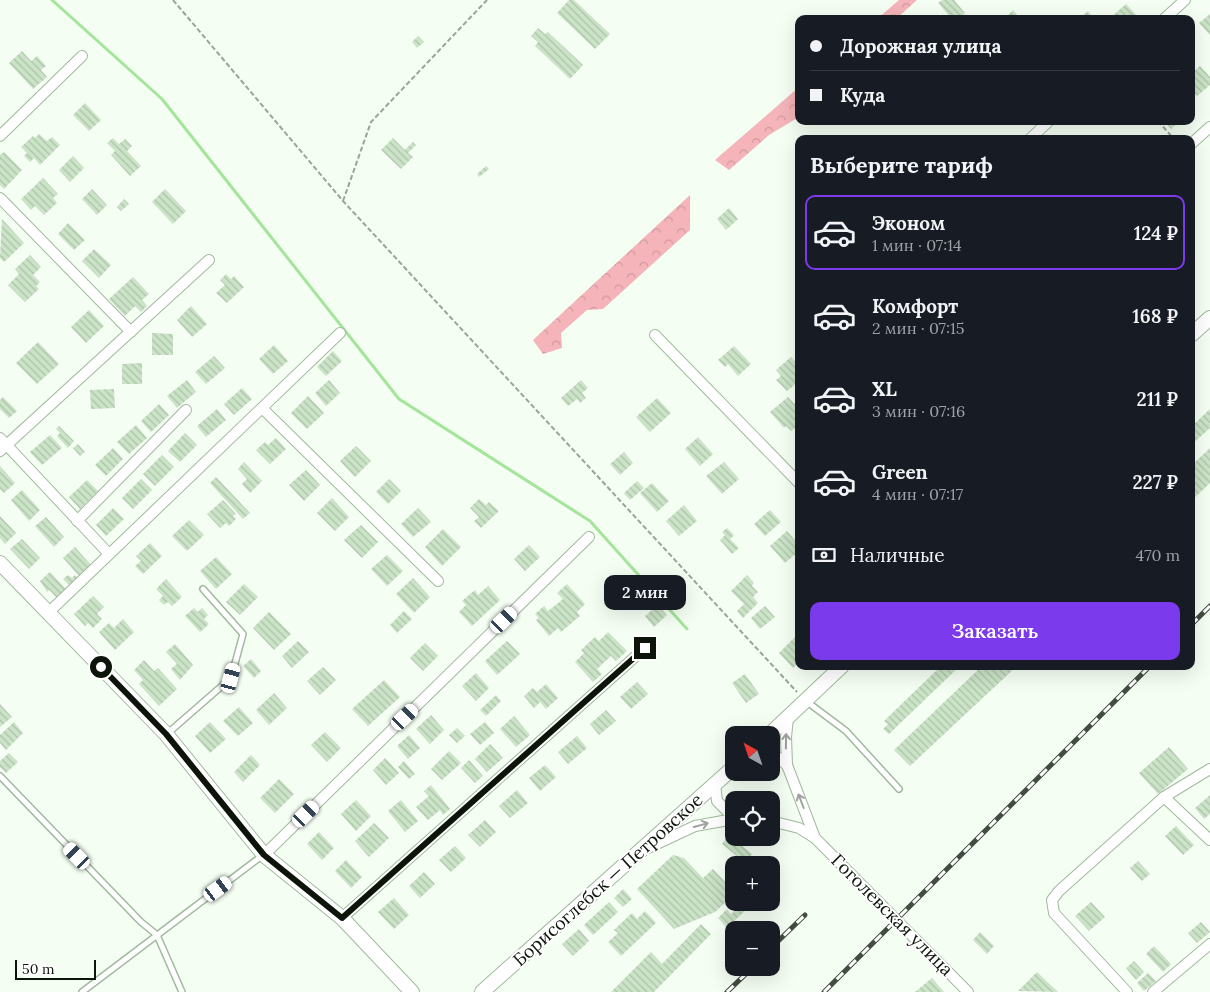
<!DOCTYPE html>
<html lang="ru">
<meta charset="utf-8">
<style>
:root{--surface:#171b24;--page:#20242c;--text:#f1f3f6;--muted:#9ea1a6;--line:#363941;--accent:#7c3aed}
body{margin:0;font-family:Lora,serif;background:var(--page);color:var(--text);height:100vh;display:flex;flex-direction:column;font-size:19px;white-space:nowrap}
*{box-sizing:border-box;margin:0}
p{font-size:16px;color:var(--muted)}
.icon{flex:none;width:28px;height:28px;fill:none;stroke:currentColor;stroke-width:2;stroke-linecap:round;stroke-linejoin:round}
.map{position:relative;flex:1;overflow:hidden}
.sheet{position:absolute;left:795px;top:135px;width:400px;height:535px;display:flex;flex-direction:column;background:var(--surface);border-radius:10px;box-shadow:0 5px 20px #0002}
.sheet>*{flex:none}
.hud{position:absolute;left:795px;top:15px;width:400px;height:110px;border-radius:10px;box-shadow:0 5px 20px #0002;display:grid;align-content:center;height:110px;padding:0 15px;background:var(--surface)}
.needle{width:32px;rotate:320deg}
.tools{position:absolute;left:725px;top:726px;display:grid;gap:10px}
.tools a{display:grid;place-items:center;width:55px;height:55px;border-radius:10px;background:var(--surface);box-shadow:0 5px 20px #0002;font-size:25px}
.scale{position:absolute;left:15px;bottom:12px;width:81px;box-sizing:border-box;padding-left:5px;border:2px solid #0d150b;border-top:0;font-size:14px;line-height:18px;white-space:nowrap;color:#0d150b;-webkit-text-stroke:4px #fff;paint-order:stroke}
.end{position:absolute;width:22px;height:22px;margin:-11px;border:6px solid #0d150b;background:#fff;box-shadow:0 0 0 2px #fff}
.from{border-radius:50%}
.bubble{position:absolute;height:35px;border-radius:10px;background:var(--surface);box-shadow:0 5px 20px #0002;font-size:16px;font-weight:600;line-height:35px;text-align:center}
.car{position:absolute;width:15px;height:30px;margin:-15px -8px;border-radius:6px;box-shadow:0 0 4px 1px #0007;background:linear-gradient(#fff 24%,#345 0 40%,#fff 0 76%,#345 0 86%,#fff 0)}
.hud b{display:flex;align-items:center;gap:18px;height:48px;font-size:19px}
.hud b+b{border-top:1px solid var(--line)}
.hud i{width:12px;height:12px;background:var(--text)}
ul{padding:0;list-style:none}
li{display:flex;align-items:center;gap:15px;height:75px;margin:0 10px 8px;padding:0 5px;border:2px solid transparent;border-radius:10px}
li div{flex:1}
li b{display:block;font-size:19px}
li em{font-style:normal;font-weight:600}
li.active{border-color:var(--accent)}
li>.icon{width:45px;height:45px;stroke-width:1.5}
h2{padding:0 15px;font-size:22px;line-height:60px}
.pay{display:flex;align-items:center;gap:12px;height:55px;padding:0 15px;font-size:19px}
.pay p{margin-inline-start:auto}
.primary-button{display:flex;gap:10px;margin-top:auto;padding:10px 15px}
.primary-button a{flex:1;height:58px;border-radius:10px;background:var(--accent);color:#fff;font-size:20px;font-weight:600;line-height:58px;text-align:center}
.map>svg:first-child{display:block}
</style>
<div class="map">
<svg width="1210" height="992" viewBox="0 0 1210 992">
<defs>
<pattern id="forest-crowns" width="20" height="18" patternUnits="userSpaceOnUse" patternTransform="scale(1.25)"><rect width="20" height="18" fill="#f4b4b9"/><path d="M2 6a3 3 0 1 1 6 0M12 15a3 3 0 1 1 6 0" fill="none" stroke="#d09a9e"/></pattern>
<pattern id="building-back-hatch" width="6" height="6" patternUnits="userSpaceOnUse" patternTransform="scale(1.25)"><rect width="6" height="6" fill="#cbe3c7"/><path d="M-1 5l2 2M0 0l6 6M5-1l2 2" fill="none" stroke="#adc2aa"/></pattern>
</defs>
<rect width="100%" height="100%" fill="#f5fef3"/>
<!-- forest -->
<g fill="url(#forest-crowns)">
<path d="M899,0H917L896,19H877Z"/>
<path d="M799,87V117L769,135L729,170L715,160Z"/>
<path d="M690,195V230L603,309L587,310L561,333L562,348L543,354L533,340Z"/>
</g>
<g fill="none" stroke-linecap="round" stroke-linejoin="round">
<!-- stream -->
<path stroke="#a4e59b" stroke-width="3" d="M52,0L162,99L399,399L590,521L687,629"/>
</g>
<!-- building -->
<g fill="url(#building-back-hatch)">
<path d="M569,0H574L610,34L595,49L557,13Z"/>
<path d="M942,0H954L965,13L959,19H952L938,3Z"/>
<path d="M1126,4L1137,16L1134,19H1109Z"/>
<path d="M1013,10L1021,19H1004Z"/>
<path d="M1088,11L1094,19H1079Z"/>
<path d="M1210,14V35L1199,23Z"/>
<path d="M538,28L545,34L548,32L583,65L570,79L535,46L538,42L531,36Z"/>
<path d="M418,36L424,42L417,48L412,42Z"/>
<path d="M22,51L31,61L37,56L46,66L41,70L47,77L33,89L9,63Z"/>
<path d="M1200,66L1210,77V85L1197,96L1191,89V74Z"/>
<path d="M85,103L101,120L89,131L73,115Z"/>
<path d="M1164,121H1180L1171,129Z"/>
<path d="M39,134L47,141L52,137L60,145L40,165L34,158L30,162L24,156L27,153L21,147L33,136L35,138Z"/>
<path d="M113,138L119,144L125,139L132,146L127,151L141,166L130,176L111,155L115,151L107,143Z"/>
<path d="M393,138L405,150L413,142L416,145L408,153L413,157L401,169L381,150Z"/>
<path d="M4,152L22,170L4,189L0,185V155Z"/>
<path d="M73,156L84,168L70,182L59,170Z"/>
<path d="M486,166L489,169L479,177L477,174Z"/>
<path d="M43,178L58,194L53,198L57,203L44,215L35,206L31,210L21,199Z"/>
<path d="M92,189L107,205L97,215L82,199Z"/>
<path d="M165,189L186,211L173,224L152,202Z"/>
<path d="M124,199L129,204L121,211L117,207Z"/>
<path d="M729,208L738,219L726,230L717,219Z"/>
<path d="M2,219L24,243L4,262L0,258Z"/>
<path d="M68,223L85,240L74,250L58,234Z"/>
<path d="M94,249L111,265L99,278L82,261Z"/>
<path d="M30,255L41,267L33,275L40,282L36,286L39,289L25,302L8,285L19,274L15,269Z"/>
<path d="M226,274L231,279L234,276L244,287L227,303L216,293L225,285L220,280Z"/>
<path d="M133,277L149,294L142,300L147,306L141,312L135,306L125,316L109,299Z"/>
<path d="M191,306L207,324L192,337L177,320Z"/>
<path d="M89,310L104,326L86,343L71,327Z"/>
<path d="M152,333L173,334V355H152Z"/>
<path d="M38,342L59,364L37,384L16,363Z"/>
<path d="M274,345L288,361L273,374L259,359Z"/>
<path d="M734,346L751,364L738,376L728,364L725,367L718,360Z"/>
<path d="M333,351L342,361L326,376L317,367Z"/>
<path d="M214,356L225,368L206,384L195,372Z"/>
<path d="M791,357L799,365V381L787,391L776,380L781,376L776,370Z"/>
<path d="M142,363V384H122V364Z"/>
<path d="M187,380L196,392L177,408L167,396Z"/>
<path d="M329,380L340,393L326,406L315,393Z"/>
<path d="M581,380L588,388L582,393L586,398L580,403L577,399L568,406L561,398Z"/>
<path d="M242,388L252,399L234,415L224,404Z"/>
<path d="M114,389L115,408L91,409L90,390Z"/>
<path d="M308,396L324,413L307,429L291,413Z"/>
<path d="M3,397L17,411L9,418L0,409V400Z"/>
<path d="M788,397L799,409L797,431L795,428L791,431L786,426L784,428L770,412Z"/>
<path d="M657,398L671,413L650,432L636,417Z"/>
<path d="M159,404L169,415L151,432L141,421Z"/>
<path d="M217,409L226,420L206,437L197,426Z"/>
<path d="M1210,409V428L1191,445V427Z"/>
<path d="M136,425L147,438L129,454L117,442Z"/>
<path d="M59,426L74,441L68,448L57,436L60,433L56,429Z"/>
<path d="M185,433L197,445L180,462L168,451Z"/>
<path d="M50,435L62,448L42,465L30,452Z"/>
<path d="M698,437L713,454L700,466L685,449Z"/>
<path d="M276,438L286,449L270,464L256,450L265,442L268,445Z"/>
<path d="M78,444L85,452L80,456L73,448Z"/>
<path d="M356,446L371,461L355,477L340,461Z"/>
<path d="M113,448L123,459L106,476L95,465Z"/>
<path d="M1210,448V483L1191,501V466Z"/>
<path d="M624,452L633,463L620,475L610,464Z"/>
<path d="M162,455L174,467L155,486L143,474Z"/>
<path d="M244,462L262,481L250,493L242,484L247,479L238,469Z"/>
<path d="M724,462L739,479L722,494L706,476Z"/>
<path d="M0,466L15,483L4,493L0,489Z"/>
<path d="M306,470L320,485L304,501L289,485Z"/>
<path d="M216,477L250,513L243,519L210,483Z"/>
<path d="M141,479L152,490L133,509L122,498Z"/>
<path d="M389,479L401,491L388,504L376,492Z"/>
<path d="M87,480L98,491L80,509L69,497Z"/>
<path d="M637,481L644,488L630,500L624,493Z"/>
<path d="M652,483L669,501L657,512L640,493Z"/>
<path d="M22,490L40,510L29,521L11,500Z"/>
<path d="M332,498L349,517L335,531L317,513Z"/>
<path d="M479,499L486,505L489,502L499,511L481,528L474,521L479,517L470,508Z"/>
<path d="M223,500L236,514L233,516L236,519L229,526L226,523L220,528L207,514Z"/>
<path d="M684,505L697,521L679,536L666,521Z"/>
<path d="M113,508L124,519L106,536L96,525Z"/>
<path d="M418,508L431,522L413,537L401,524Z"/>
<path d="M770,510L781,522L765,536L754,524Z"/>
<path d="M0,516L16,533L5,544L0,538Z"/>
<path d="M46,517L64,537L54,547L35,526Z"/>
<path d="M189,520L204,535L187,551L172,536Z"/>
<path d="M361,525L378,542L362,558L344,540Z"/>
<path d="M727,528L734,535L730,539L739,548L732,554L720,540L725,535L722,532Z"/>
<path d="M443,529L461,547L442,566L425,547Z"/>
<path d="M787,531L799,545V551L785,563L770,546Z"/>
<path d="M22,539L40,558L29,569L10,549Z"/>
<path d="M150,543L162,556L143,574L135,566L141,561L136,556Z"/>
<path d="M529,545L540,557L525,571L514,559Z"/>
<path d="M75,547L92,566L80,577L63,558Z"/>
<path d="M387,555L403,571L387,586L371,569Z"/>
<path d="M216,557L232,574L216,589L200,571Z"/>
<path d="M50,572L66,589L57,598L49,590L47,592L40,581Z"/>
<path d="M68,575L72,578L75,575L78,578L70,586L63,579Z"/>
<path d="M747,575L754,583L752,586L758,592L753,597L758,603L743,618L737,611L744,604L731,591Z"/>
<path d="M413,578L430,597L414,613L396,594Z"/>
<path d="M166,579L182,597L172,606L168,602L164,605L159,600L163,596L156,589Z"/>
<path d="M244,584L258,597L240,615L226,602Z"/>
<path d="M567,584L585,604L577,612L580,616L561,632L558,628L549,636L536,620L539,618L535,614L544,606L548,611L563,599L557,593Z"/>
<path d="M488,586L500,600L472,626L459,612L466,605L462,601L475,590L478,595Z"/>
<path d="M93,596L104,607L97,614L102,619L93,628L88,623L85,626L74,614Z"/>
<path d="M658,605L667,615L654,627L645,616Z"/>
<path d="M765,606L775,617L760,629L751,618Z"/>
<path d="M194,608L198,612L202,608L208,615L204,619L209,624L200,632L185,616Z"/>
<path d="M404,611L412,619L397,633L390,625Z"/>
<path d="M269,612L291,634L274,650L253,628Z"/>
<path d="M123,619L134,632L115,650L99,632L109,623L114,628Z"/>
<path d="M608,632L627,651L616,661L611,656L597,669L602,674L593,682L575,662L584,653L581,650L595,637L599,641Z"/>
<path d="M795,637L799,642V662L793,668L779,653Z"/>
<path d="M298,641L309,652L292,668L282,656Z"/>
<path d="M507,641L520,654L497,675L485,661Z"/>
<path d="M425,643L438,656L423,671L410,658Z"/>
<path d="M175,644L193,665L180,680L171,669L177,664L166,652Z"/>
<path d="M251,659L261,671L254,678L243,666Z"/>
<path d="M144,660L154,671L158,668L177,689L159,706L139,684L143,680L134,670Z"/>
<path d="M941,666H960L889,734L883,729L888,724L884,721Z"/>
<path d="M982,666H1017L910,766L894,750Z"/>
<path d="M323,667L336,680L320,695L307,681Z"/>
<path d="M476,673L489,688L476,701L462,686Z"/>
<path d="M745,674L759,694L746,703L732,683Z"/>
<path d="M384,680L400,697L368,726L352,709Z"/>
<path d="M637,682L648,694L631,709L620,697Z"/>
<path d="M546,684L558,698L546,709L540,702L534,708L524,696L533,688L537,692Z"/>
<path d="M274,693L287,708L269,725L256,710Z"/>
<path d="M496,695L501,701L486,716L480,710Z"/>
<path d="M0,704L12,717L0,727Z"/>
<path d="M239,707L253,723L238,736L223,721Z"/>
<path d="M606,710L616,721L599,735L590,724Z"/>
<path d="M431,715L444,730L430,744L416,729Z"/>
<path d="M514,716L530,735L516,747L500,729Z"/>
<path d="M14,722L23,733L6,750L0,743V735Z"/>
<path d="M210,722L226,739L210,753L195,736Z"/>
<path d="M485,722L494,733L480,745L470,734Z"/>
<path d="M457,728L465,736L457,743L449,735Z"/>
<path d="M325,732L341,748L327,762L311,745Z"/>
<path d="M409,735L420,748L408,759L397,746Z"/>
<path d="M577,736L587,748L568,764L558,752Z"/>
<path d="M490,744L503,758L487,772L475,759Z"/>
<path d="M1169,747L1188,769L1158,794L1139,773Z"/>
<path d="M449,751L461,763L442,780L431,769Z"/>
<path d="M9,753L18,762L6,773L0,767V761Z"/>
<path d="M251,755L260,765L243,782L234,772Z"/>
<path d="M385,758L399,773L386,785L373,770Z"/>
<path d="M469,760L483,776L475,783L461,768Z"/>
<path d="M404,761L415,774L409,779L398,767Z"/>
<path d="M545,765L556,777L540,791L529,778Z"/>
<path d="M279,779L294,794L275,813L260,798Z"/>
<path d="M431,785L450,809L443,815L440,810L428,820L416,807L429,796L424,791Z"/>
<path d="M517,790L528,803L510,818L499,806Z"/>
<path d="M1210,795V814L1204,819L1195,808Z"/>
<path d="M356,800L371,816L356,831L341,814Z"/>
<path d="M401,800L418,821L405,832L388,811Z"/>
<path d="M485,820L496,832L480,847L468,835Z"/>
<path d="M374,823L389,838L369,857L355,841Z"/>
<path d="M1176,826L1194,845L1183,855L1165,836Z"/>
<path d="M319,832L334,848L322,860L307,844Z"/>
<path d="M729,835L752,854L745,863L722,844Z"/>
<path d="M455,846L466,858L451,872L439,860Z"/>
<path d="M673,855L684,858L703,878L713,869L729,886L730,898L715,912L674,929L637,889Z"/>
<path d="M346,860L362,877L351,888L335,871Z"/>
<path d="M1138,861L1150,874L1142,881L1130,868Z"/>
<path d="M424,872L435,884L420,898L409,886Z"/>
<path d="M623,889L632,899L623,907L614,898Z"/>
<path d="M394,898L409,915L394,929L378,912Z"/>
<path d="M609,902L618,912L593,935L584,925Z"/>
<path d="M744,902L749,907L727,928L718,918L727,909L731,914Z"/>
<path d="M1091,902L1105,917L1089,931L1075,916Z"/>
<path d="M645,911L656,923L621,956L608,942L618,933L614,930L632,913L637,919Z"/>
<path d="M1201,922L1210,932L1197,943L1188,933Z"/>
<path d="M701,924L711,934L654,992H611L651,952L662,964Z"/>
<path d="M579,929L589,941L573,956L562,944Z"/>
<path d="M980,932L994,946L987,954L973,940Z"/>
<path d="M1154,946L1171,964L1163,972L1146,954Z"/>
<path d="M1134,961L1144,972L1136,980L1126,968Z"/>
<path d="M1037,972L1058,992L1018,991Z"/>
<path d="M1148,973L1156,981L1144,991L1137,983Z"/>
<path d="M932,978L944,992H915Z"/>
</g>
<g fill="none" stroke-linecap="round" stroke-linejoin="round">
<!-- lane casing -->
<g stroke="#a1b99e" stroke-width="8">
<g id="lane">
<path d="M806,701L846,731L899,789"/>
<path d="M168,733L231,678L243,634L203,589"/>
<path d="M0,776L141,922L157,935L182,992"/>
<path d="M82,992L263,855"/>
</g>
</g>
<!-- street casing -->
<g stroke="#a1b99e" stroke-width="12">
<g id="street">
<path d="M1164,19L1185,0"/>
<path d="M0,136L82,56"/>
<path d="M1030,139L1049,121"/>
<path d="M1191,144L1210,127"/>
<path d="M0,198L131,332"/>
<path d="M655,335L799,483"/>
<path d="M262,408L438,581"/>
<path d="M0,438L109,554"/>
<path d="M0,451L209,260"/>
<path d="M77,521L186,410"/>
<path d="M48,613L340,333"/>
<path d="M788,718L786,737L787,765L815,838"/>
<path d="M771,752L787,765"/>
<path d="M715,784L717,801L734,818"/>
<path d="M1164,797L1210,840"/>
<path d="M771,821L799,828L815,838L968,992"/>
<path d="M648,848L695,826L734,819"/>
<path d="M264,855L589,537"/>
<path d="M342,918L645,648"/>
<path d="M1127,992L1054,913L1052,900L1059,891L1164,797L1210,769"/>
<path d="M1153,992L1210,944"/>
</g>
</g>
<!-- secondary casing -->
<g stroke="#a1b99e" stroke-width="16">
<g id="secondary">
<path d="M1191,335L1210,318"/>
<path d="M0,563L166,734L264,855L342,918L412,992"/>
<path d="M769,735L842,666"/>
<path d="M482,992L734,767"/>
</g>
</g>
<!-- path -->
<g stroke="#9ba499" stroke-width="2" stroke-dasharray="5 2.5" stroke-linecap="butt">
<path d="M173,0L343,201L797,692"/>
<path d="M1158,121L1174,139"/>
<path d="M343,201L371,122L487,0"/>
</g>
<!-- lane -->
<use href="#lane" stroke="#fff" stroke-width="5"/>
<!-- street -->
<use href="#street" stroke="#fff" stroke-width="10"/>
<!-- secondary -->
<use href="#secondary" stroke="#fff" stroke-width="14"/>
<!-- rail casing -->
<g stroke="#434c41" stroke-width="5">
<g id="rail">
<path d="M1191,625L1210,606"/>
<path d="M771,948L805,915"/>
<path d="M727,992L752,968"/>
<path d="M824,992L1150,666"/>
</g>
</g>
<!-- rail -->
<use href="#rail" stroke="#fff" stroke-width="3" stroke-dasharray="9" stroke-linecap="butt"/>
</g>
<!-- one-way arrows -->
<defs><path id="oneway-shaft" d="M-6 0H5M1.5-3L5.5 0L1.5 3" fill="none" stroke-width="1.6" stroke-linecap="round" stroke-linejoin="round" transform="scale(1.25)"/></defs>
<g stroke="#9ea19d">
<use href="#oneway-shaft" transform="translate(786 741) rotate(-89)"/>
<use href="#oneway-shaft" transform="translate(801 801) rotate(-111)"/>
<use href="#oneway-shaft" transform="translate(701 825) rotate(-15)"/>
</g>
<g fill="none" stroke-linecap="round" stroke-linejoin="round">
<!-- route -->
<path stroke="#0d150b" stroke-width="6" d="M101,667L166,734L264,855L342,918L645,648"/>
</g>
<g text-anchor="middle" stroke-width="4" stroke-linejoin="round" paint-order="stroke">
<!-- street labels -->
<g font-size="18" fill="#0d150b" stroke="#fff">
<text transform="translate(608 880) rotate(-42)" y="6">Борисоглебск — Петровское</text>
<text transform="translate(892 915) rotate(45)" y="6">Гоголевская улица</text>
</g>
</g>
</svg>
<div class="tools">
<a><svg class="needle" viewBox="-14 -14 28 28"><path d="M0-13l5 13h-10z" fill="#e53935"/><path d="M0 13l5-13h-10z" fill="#9ea1a6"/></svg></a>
<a><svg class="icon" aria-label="locate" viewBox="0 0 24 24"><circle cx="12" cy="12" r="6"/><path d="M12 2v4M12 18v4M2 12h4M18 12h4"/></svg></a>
<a>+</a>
<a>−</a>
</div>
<div class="scale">50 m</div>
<i class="end from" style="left:101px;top:667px"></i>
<i class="end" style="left:645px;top:648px"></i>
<div class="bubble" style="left:604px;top:575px;width:82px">2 мин</div>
<i class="car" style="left:504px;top:620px;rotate:46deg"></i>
<i class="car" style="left:231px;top:678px;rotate:15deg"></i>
<i class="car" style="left:405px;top:717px;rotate:46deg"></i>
<i class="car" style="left:306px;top:814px;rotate:45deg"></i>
<i class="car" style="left:77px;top:856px;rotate:316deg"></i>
<i class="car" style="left:218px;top:889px;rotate:54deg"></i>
<div class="hud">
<b><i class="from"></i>Дорожная улица</b>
<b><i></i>Куда</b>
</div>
<section class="sheet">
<h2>Выберите тариф</h2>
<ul>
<li class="active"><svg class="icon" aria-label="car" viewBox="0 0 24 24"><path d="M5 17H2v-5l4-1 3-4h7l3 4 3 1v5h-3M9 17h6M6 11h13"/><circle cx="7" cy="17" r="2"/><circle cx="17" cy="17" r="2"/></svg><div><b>Эконом</b><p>1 мин · 07:14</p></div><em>124 ₽</em></li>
<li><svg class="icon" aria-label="car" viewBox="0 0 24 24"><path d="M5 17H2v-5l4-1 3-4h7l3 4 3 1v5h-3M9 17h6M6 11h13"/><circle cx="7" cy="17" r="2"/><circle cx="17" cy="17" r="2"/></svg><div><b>Комфорт</b><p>2 мин · 07:15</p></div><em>168 ₽</em></li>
<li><svg class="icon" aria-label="car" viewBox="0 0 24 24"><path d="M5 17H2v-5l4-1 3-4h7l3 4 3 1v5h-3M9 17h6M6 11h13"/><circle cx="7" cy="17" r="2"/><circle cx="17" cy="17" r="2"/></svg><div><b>XL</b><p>3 мин · 07:16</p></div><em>211 ₽</em></li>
<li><svg class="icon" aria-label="car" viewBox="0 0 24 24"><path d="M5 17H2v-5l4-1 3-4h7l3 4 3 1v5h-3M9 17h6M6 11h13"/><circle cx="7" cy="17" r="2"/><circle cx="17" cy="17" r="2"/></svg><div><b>Green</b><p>4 мин · 07:17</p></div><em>227 ₽</em></li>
</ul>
<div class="pay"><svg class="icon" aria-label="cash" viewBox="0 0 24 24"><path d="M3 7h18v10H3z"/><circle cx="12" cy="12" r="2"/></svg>Наличные<p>470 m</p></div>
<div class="primary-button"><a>Заказать</a></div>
</section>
</div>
